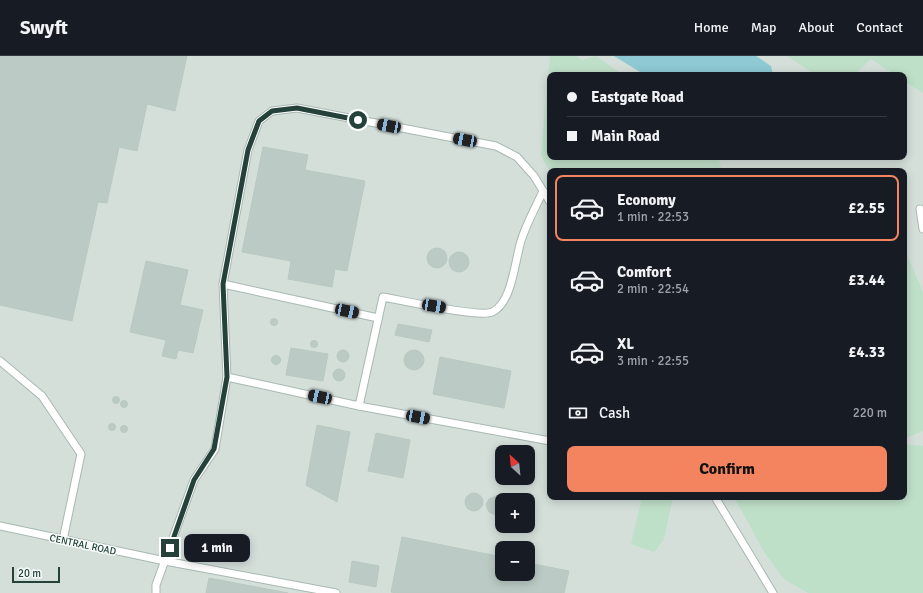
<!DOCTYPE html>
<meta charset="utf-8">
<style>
:root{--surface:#171b24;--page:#242831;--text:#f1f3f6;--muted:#9ea1a6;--line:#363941;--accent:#f4845f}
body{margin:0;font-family:Signika,sans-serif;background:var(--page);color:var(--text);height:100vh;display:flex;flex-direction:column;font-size:15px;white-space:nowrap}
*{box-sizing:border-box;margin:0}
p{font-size:13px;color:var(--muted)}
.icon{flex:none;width:22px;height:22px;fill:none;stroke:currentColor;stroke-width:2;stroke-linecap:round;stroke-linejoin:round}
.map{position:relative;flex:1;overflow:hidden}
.sheet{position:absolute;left:547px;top:112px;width:360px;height:332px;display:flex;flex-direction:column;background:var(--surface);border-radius:8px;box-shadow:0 2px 10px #0003}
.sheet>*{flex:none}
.banner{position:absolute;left:547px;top:16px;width:360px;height:88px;border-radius:8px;box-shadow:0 2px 10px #0003;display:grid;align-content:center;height:88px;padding:0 20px;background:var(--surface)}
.needle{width:26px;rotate:333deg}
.tools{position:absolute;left:495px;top:389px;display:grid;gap:8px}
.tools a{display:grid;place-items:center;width:40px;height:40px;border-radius:8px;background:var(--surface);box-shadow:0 2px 10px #0003;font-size:20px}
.scale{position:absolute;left:12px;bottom:10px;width:48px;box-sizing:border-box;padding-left:4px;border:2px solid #24423a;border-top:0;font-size:11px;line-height:14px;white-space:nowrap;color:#24423a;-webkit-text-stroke:3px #f7fbf9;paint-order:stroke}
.end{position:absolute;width:18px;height:18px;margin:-9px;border:5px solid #24423a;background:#fff;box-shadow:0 0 0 2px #fff}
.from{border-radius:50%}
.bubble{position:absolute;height:28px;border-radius:8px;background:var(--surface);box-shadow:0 2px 10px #0003;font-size:13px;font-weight:700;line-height:28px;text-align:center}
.car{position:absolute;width:12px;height:24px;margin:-12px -6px;border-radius:5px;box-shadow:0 0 3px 1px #0007;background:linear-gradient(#222 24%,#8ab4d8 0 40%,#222 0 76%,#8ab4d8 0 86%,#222 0)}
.banner b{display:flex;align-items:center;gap:14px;height:38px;font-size:15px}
.banner b+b{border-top:1px solid var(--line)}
.banner i{width:10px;height:10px;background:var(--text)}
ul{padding:7px 0 0;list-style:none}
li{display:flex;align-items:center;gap:12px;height:66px;margin:0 8px 6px;padding:0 12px;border:2px solid transparent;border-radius:8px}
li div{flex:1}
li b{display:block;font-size:15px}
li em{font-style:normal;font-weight:700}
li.selected{border-color:var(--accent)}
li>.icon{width:36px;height:36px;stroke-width:1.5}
.pay{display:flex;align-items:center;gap:10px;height:44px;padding:0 20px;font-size:15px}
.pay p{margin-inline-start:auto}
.button{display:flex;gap:8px;margin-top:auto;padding:8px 20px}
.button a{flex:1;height:46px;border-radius:8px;background:var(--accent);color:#111;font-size:16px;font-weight:700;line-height:46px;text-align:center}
header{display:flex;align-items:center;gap:24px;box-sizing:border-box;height:56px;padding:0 20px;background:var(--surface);border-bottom:1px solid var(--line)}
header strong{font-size:19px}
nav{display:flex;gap:22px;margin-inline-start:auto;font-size:14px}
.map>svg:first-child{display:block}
</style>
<header>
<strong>Swyft</strong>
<nav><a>Home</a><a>Map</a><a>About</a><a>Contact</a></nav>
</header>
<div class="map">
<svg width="923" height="537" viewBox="0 0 923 537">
<rect width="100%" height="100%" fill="#e6efeb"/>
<!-- built -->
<path fill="#d4dfda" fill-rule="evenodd" d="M0,0H923V537H0ZM550,19H904V101H550ZM550,115H904V441H550ZM502,396H528V422H502ZM502,444H528V470H502ZM502,492H528V518H502Z"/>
<!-- green -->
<g fill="#bfe0c8">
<path d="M550,0H576L582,4L596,0L623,19H550V101H718L722,115L550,116L541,99Z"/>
<path d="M787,0H923V37L904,25V19H895L871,3L854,19H816Z"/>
<path d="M904,192L923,236V375L904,383Z"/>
<path d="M904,388L923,390V537H808L784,523L764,496L734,441H904Z"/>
<path d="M642,441H673L664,483L654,496L631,488Z"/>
</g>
<!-- water -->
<path fill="#8ec9d4" d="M614,0H756L771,10L773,19H645Z"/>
<!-- building -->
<g fill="#bbcac4" stroke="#b8c9c2">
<path d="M0,0H187L175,55L147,48L137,95L119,91L107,147L98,146L72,265L0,249Z"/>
<path d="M263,91L308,99L305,114L365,125L347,215L335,213L332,231L288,223L291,205L242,196Z"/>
<circle cx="437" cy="202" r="10"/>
<circle cx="459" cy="206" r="10"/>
<path d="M146,205L188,214L180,249L203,254L193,297L178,294L176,303L162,300L166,284L130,276Z"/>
<circle cx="274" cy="266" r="3.5"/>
<path d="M398,268L432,274L429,286L395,279Z"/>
<circle cx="314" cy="288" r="3.5"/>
<path d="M291,292L328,298L323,325L286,319Z"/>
<circle cx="343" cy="300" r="6"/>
<circle cx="414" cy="304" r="10"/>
<circle cx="276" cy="304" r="4.5"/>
<path d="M440,301L511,315L504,352L433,338Z"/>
<circle cx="339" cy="319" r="6"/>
<circle cx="116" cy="344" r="3.5"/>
<circle cx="124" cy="348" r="3.5"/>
<circle cx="112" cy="371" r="3.5"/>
<path d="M317,369L350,376L337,446L306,429Z"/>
<circle cx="124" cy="373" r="3.5"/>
<path d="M376,377L410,384L403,422L368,415Z"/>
<circle cx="474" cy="446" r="9"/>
<path d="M496,440L503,444L502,456L496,459L489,456L486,449L489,443Z"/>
<path d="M402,481L502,501V518H528V507L569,515L564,537H397L391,536Z"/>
<path d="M352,505L379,510L376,531L349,526Z"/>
<path d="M209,522L288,537H206Z"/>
</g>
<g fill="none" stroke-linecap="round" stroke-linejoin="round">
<!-- lane casing -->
<g stroke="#a8b8b2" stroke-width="9">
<g id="lane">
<path d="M920,153L923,173"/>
<path d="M223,228L378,262"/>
<path d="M0,305L42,340L81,398L63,484"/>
<path d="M227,321L359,350L383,241C401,244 479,262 492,256C512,248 515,204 521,185C526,168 536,151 543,135"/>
<path d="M359,350L550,385"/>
<path d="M715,441L773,537"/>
<path d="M0,470L165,505L336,537"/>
<path d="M156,537V529L194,424L215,393L227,321L223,228L248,94L259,65L272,55L297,52L496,90L517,101L534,120L550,146"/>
</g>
</g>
<!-- lane -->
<use href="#lane" stroke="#fff" stroke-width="7"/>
</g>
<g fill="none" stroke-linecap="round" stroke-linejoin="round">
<!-- route -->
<path stroke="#24423a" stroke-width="5" d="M170,492L194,424L214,393L227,321L223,228L248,94L259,65L272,55L297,52L358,64"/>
</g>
<g text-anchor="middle" stroke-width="3" stroke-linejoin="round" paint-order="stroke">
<!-- street labels -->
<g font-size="10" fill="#24423a" stroke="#f7fbf9">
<text transform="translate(83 488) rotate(12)" y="4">CENTRAL ROAD</text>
</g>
</g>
</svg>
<div class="tools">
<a><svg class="needle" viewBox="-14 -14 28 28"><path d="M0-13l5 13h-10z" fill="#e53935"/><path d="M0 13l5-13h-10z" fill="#9ea1a6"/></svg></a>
<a>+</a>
<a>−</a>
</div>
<div class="scale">20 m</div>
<i class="end from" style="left:358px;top:64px"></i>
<i class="end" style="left:170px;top:492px"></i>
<div class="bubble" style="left:184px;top:478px;width:66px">1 min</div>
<i class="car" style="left:389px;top:70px;rotate:281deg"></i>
<i class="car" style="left:465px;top:84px;rotate:281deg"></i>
<i class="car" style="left:434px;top:250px;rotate:100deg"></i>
<i class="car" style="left:347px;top:255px;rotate:102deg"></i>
<i class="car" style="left:320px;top:341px;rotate:282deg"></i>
<i class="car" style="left:418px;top:361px;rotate:101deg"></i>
<div class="banner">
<b><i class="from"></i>Eastgate Road</b>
<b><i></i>Main Road</b>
</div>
<section class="sheet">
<ul>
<li class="selected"><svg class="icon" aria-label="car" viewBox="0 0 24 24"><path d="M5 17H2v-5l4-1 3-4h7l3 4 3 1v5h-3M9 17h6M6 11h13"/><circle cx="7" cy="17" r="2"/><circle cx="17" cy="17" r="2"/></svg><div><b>Economy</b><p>1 min · 22:53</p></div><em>£2.55</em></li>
<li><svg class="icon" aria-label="car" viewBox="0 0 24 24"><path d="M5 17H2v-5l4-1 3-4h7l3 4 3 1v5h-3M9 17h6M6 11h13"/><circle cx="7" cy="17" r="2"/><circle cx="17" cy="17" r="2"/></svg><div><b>Comfort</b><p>2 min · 22:54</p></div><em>£3.44</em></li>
<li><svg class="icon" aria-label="car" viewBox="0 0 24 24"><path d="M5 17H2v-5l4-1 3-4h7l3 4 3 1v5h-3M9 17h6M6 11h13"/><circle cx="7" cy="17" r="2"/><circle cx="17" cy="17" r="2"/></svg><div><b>XL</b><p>3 min · 22:55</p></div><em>£4.33</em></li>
</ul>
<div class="pay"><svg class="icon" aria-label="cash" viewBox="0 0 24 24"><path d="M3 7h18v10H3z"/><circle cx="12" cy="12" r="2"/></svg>Cash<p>220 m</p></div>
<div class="button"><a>Confirm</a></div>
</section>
</div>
